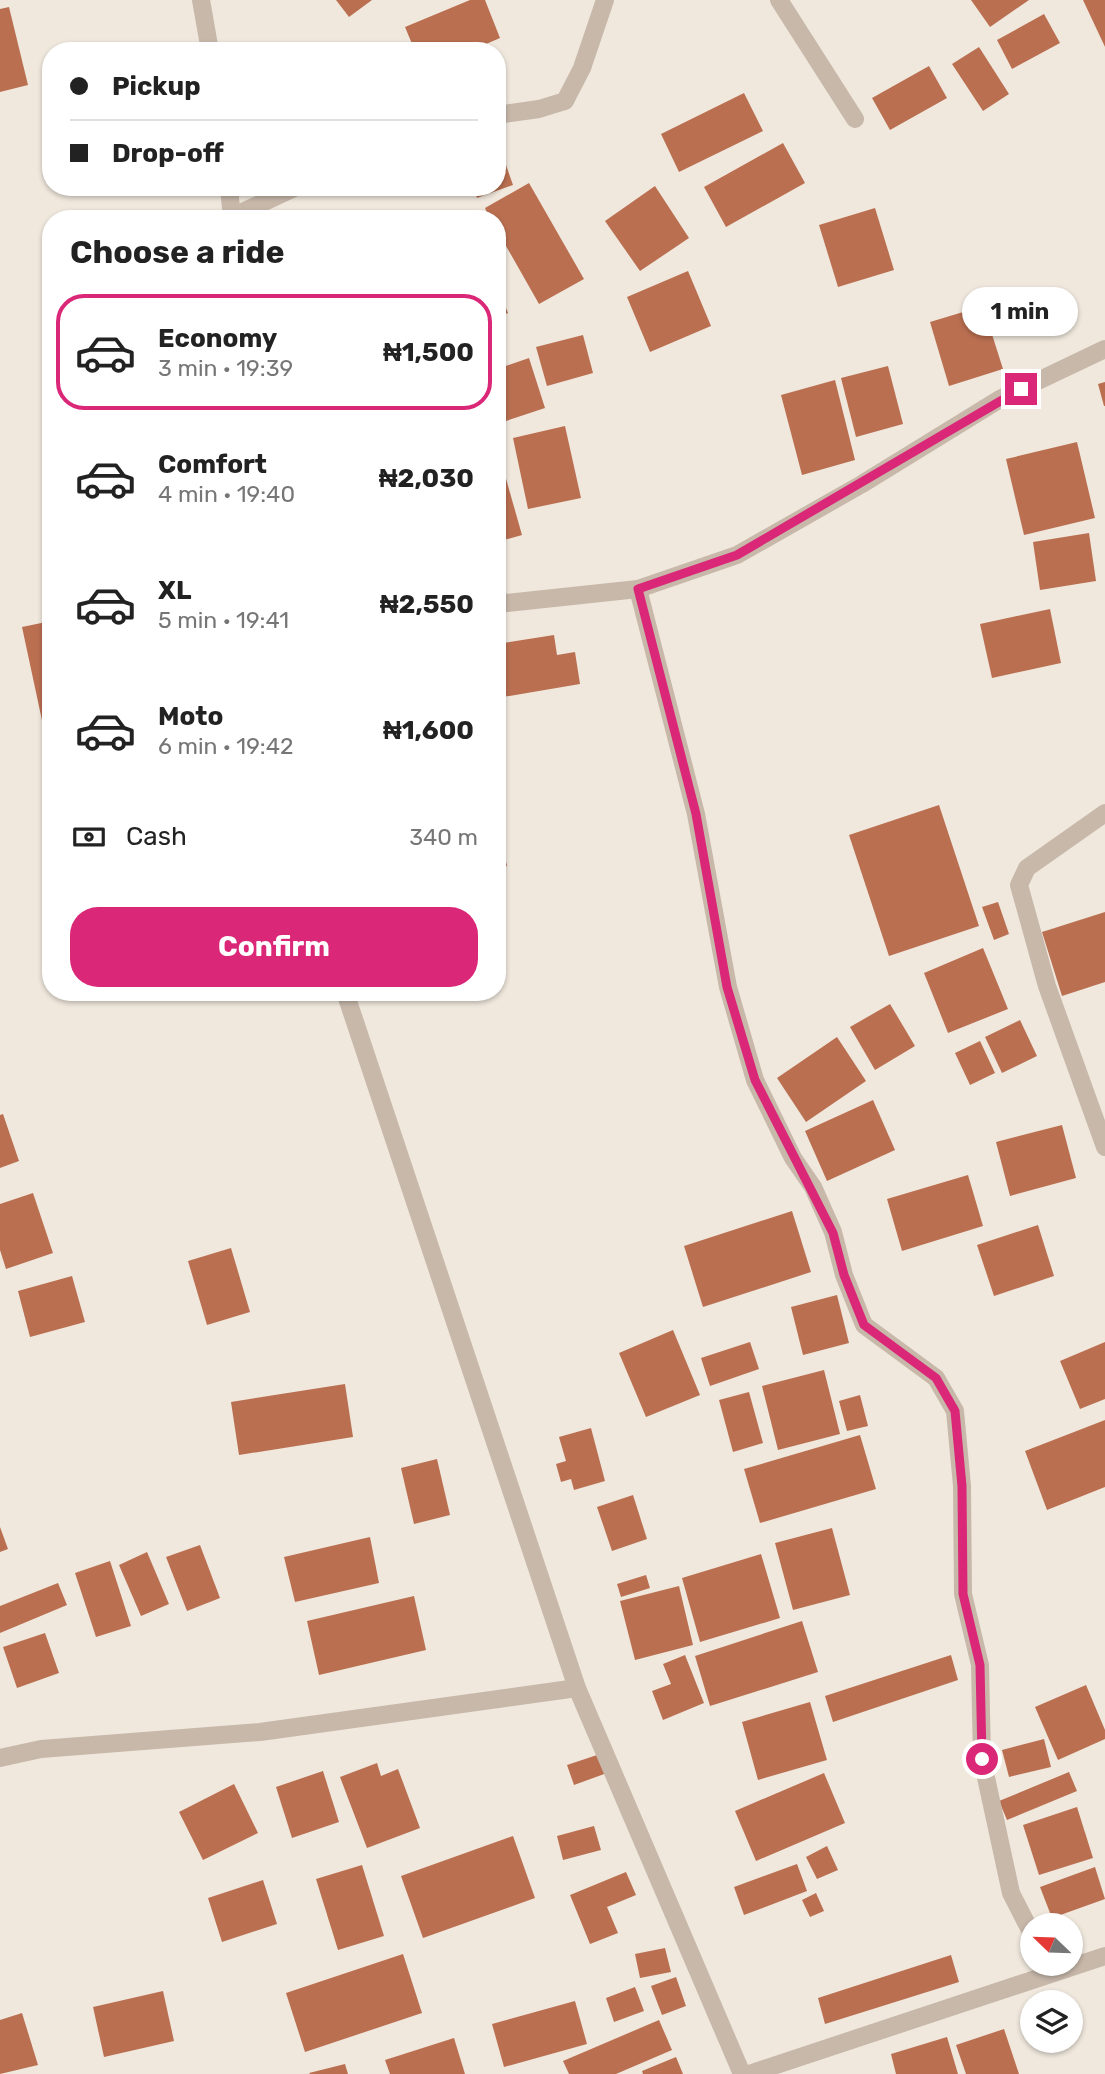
<!DOCTYPE html>
<meta charset="utf-8">
<style>
:root{--surface:#fff;--page:#f2f2f2;--text:#222;--muted:#767676;--line:#e0e0e0;--accent:#db2777}
body{margin:0;font-family:Rubik,sans-serif;background:var(--page);color:var(--text);height:100vh;display:flex;flex-direction:column;font-size:26px;white-space:nowrap}
*{box-sizing:border-box;margin:0}
p{font-size:23px;color:var(--muted)}
.icon{flex:none;width:38px;height:38px;fill:none;stroke:currentColor;stroke-width:2;stroke-linecap:round;stroke-linejoin:round}
.map{position:relative;flex:1;overflow:hidden}
.panel{position:absolute;left:42px;top:210px;width:464px;height:791px;display:flex;flex-direction:column;background:var(--surface);border-radius:28px;box-shadow:0 2px 5px #0004}
.panel>*{flex:none}
.guide{position:absolute;left:42px;top:42px;width:464px;height:154px;border-radius:28px;box-shadow:0 2px 5px #0004;display:grid;align-content:center;height:154px;padding:0 28px;background:var(--surface)}
.needle{width:46px;rotate:293deg}
.controls{position:absolute;left:1020px;top:1913px;display:grid;gap:14px}
.controls a{display:grid;place-items:center;width:63px;height:63px;border-radius:50%;background:var(--surface);box-shadow:0 2px 5px #0004;font-size:35px}
.end{position:absolute;width:32px;height:32px;margin:-16px;border:9px solid #db2777;background:#fff;box-shadow:0 0 0 4px #fff}
.from{border-radius:50%}
.bubble{position:absolute;height:49px;border-radius:24px;background:var(--surface);box-shadow:0 2px 5px #0004;font-size:23px;font-weight:700;line-height:49px;text-align:center}
.guide b{display:flex;align-items:center;gap:24px;height:66px;font-size:26px}
.guide b+b{border-top:2px solid var(--line)}
.guide i{width:18px;height:18px;background:var(--text)}
ul{padding:0;list-style:none}
li{display:flex;align-items:center;gap:21px;height:116px;margin:0 14px 10px;padding:0 14px;border:4px solid transparent;border-radius:28px}
li div{flex:1}
li b{display:block;font-size:26px}
li em{font-style:normal;font-weight:700}
li.active{border-color:var(--accent)}
li>.icon{width:63px;height:63px;stroke-width:1.5}
h2{padding:0 28px;font-size:32px;line-height:84px}
.pay{display:flex;align-items:center;gap:18px;height:77px;padding:0 28px;font-size:26px}
.pay p{margin-inline-start:auto}
.button{display:flex;gap:14px;margin-top:auto;padding:14px 28px}
.button a{flex:1;height:80px;border-radius:28px;background:var(--accent);color:#fff;font-size:28px;font-weight:700;line-height:80px;text-align:center}
.map>svg:first-child{display:block}
</style>
<div class="map">
<svg width="1105" height="2074" viewBox="0 0 1105 2074">
<rect width="100%" height="100%" fill="#f0e8dd"/>
<!-- building -->
<g fill="#ba6f51">
<path d="M336,0H372L349,17Z"/>
<path d="M470,0H485L500,38L470,51H415L405,27Z"/>
<path d="M971,0H1029L990,27Z"/>
<path d="M1083,0H1105V47Z"/>
<path d="M9,7L28,85L0,92V9Z"/>
<path d="M1044,14L1060,43L1012,69L997,40Z"/>
<path d="M979,47L1009,94L983,111L952,64Z"/>
<path d="M929,66L947,98L890,130L872,98Z"/>
<path d="M744,93L763,131L679,172L661,134Z"/>
<path d="M783,143L805,183L726,227L704,187Z"/>
<path d="M506,165L513,185L477,198L474,187H497V169Z"/>
<path d="M529,183L584,279L539,304L497,230V219H490L485,208Z"/>
<path d="M655,186L689,238L640,271L605,221Z"/>
<path d="M875,208L894,270L838,287L819,225Z"/>
<path d="M688,271L711,326L650,352L627,297Z"/>
<path d="M497,285L508,313L497,318Z"/>
<path d="M983,306L1003,369L949,386L930,322Z"/>
<path d="M583,335L593,373L547,386L536,347Z"/>
<path d="M529,358L545,408L497,424V369Z"/>
<path d="M888,366L903,424L856,437L841,378Z"/>
<path d="M835,380L855,460L802,475L781,395Z"/>
<path d="M1105,382V406H1104L1098,384Z"/>
<path d="M565,426L581,498L528,509L513,438Z"/>
<path d="M1077,442L1095,518L1024,535L1006,459Z"/>
<path d="M497,447L522,535L497,542Z"/>
<path d="M1089,533L1096,581L1040,590L1033,542Z"/>
<path d="M1050,609L1061,663L992,678L980,624Z"/>
<path d="M51,621V723L43,725L22,627Z"/>
<path d="M554,635L557,655L575,652L580,684L497,698V644Z"/>
<path d="M939,805L979,926L889,956L849,835Z"/>
<path d="M497,818L507,866L497,868Z"/>
<path d="M998,902L1009,934L994,940L982,907Z"/>
<path d="M1105,912V982L1062,996L1042,932Z"/>
<path d="M983,948L1008,1009L948,1033L924,973Z"/>
<path d="M890,1004L915,1046L875,1070L850,1027Z"/>
<path d="M1020,1020L1037,1056L1002,1073L985,1037Z"/>
<path d="M837,1037L866,1081L806,1122L777,1078Z"/>
<path d="M980,1041L995,1073L970,1085L955,1053Z"/>
<path d="M873,1100L895,1150L827,1181L805,1131Z"/>
<path d="M3,1114L19,1161L0,1168V1115Z"/>
<path d="M1062,1125L1076,1178L1010,1196L996,1142Z"/>
<path d="M968,1175L983,1226L902,1251L887,1199Z"/>
<path d="M33,1193L53,1253L6,1269L0,1250V1204Z"/>
<path d="M792,1211L811,1272L703,1307L684,1246Z"/>
<path d="M1038,1225L1054,1276L994,1296L977,1245Z"/>
<path d="M231,1248L250,1312L207,1325L188,1261Z"/>
<path d="M72,1276L85,1322L30,1337L18,1291Z"/>
<path d="M837,1295L849,1343L803,1355L791,1307Z"/>
<path d="M673,1330L700,1395L646,1417L619,1353Z"/>
<path d="M750,1342L759,1369L710,1386L701,1358Z"/>
<path d="M1105,1342V1399L1080,1409L1060,1361Z"/>
<path d="M824,1370L840,1434L778,1450L762,1386Z"/>
<path d="M345,1384L353,1437L239,1455L231,1402Z"/>
<path d="M749,1392L763,1443L733,1452L719,1400Z"/>
<path d="M860,1395L868,1426L847,1431L839,1401Z"/>
<path d="M1105,1420V1487L1047,1510L1025,1451Z"/>
<path d="M591,1428L605,1481L574,1490L571,1479L561,1482L556,1464L566,1461L559,1437Z"/>
<path d="M860,1435L876,1489L760,1523L744,1469Z"/>
<path d="M437,1459L450,1515L414,1524L401,1468Z"/>
<path d="M633,1495L647,1539L612,1551L597,1507Z"/>
<path d="M0,1527L8,1549L0,1552Z"/>
<path d="M832,1528L850,1595L793,1610L775,1543Z"/>
<path d="M370,1537L379,1583L295,1602L284,1557Z"/>
<path d="M200,1545L220,1598L187,1611L166,1557Z"/>
<path d="M147,1552L169,1604L141,1616L119,1565Z"/>
<path d="M761,1554L780,1618L700,1642L682,1578Z"/>
<path d="M110,1561L131,1626L96,1637L75,1573Z"/>
<path d="M646,1575L650,1588L621,1597L617,1584Z"/>
<path d="M58,1583L67,1605L0,1633V1606Z"/>
<path d="M679,1586L693,1645L635,1660L620,1601Z"/>
<path d="M414,1596L426,1650L319,1675L307,1621Z"/>
<path d="M802,1621L818,1672L710,1706L695,1656Z"/>
<path d="M45,1633L59,1673L17,1688L3,1647Z"/>
<path d="M685,1655L704,1703L663,1720L652,1691L671,1684L663,1664Z"/>
<path d="M951,1655L958,1680L833,1722L825,1696Z"/>
<path d="M1086,1685L1105,1730V1739L1058,1760L1035,1707Z"/>
<path d="M810,1702L827,1760L758,1780L742,1722Z"/>
<path d="M1044,1739L1051,1767L1009,1777L1002,1750Z"/>
<path d="M600,1754L607,1773L574,1785L567,1765Z"/>
<path d="M377,1763L381,1776L398,1769L420,1828L367,1848L340,1777Z"/>
<path d="M323,1771L339,1822L292,1838L276,1787Z"/>
<path d="M1069,1772L1077,1791L1007,1820L999,1801Z"/>
<path d="M824,1773L845,1823L756,1861L735,1811Z"/>
<path d="M234,1784L258,1833L203,1860L179,1812Z"/>
<path d="M1077,1807L1093,1858L1039,1875L1023,1825Z"/>
<path d="M594,1826L601,1850L563,1860L557,1836Z"/>
<path d="M513,1836L535,1898L423,1938L401,1876Z"/>
<path d="M827,1846L838,1870L817,1879L806,1857Z"/>
<path d="M797,1864L807,1891L744,1915L734,1887Z"/>
<path d="M362,1865L384,1936L338,1950L316,1879Z"/>
<path d="M1095,1867L1105,1899L1052,1918L1040,1887Z"/>
<path d="M626,1872L636,1895L607,1907L618,1933L590,1944L570,1895Z"/>
<path d="M263,1880L277,1924L222,1942L208,1898Z"/>
<path d="M816,1893L824,1911L810,1917L802,1900Z"/>
<path d="M665,1948L671,1972L640,1978L635,1954Z"/>
<path d="M403,1954L422,2013L305,2052L286,1993Z"/>
<path d="M951,1955L959,1982L825,2024L818,1998Z"/>
<path d="M676,1977L686,2006L662,2015L651,1986Z"/>
<path d="M635,1987L644,2011L614,2022L606,1998Z"/>
<path d="M163,1991L174,2041L104,2057L93,2007Z"/>
<path d="M575,2001L587,2044L504,2067L492,2024Z"/>
<path d="M22,2013L38,2065L0,2074V2020Z"/>
<path d="M659,2020L672,2050L616,2074H569L563,2061Z"/>
<path d="M1004,2029L1019,2074H966L956,2045Z"/>
<path d="M947,2037L958,2074H896L891,2054Z"/>
<path d="M454,2038L465,2074H390L385,2060Z"/>
<path d="M676,2057L683,2074H643L642,2071Z"/>
<path d="M345,2064L348,2074H310L309,2073Z"/>
</g>
<g fill="none" stroke-linecap="round" stroke-linejoin="round">
<!-- minor -->
<g stroke="#c7b8aa" stroke-width="18">
<path d="M779,0L855,119"/>
<path d="M497,115L539,109L565,101L582,68L605,0"/>
<path d="M232,217L296,187"/>
<path d="M638,589L696,814L728,987L755,1080L793,1158L813,1187L833,1232L844,1275L864,1325L936,1378L955,1411L962,1486L963,1594L980,1665L982,1759L1011,1893L1032,1934"/>
<path d="M497,604L638,589L737,555L862,484L1000,399L1105,349"/>
<path d="M1105,813L1027,868L1019,885L1047,986L1105,1147"/>
<path d="M0,1758L41,1749L260,1732L577,1688"/>
<path d="M749,2074L1105,1956"/>
</g>
<!-- tertiary -->
<g stroke="#c7b8aa" stroke-width="18">
<path d="M201,0L210,51"/>
<path d="M229,187L232,219"/>
<path d="M345,992L577,1688L742,2074"/>
</g>
</g>
<g fill="none" stroke-linecap="round" stroke-linejoin="round">
<!-- route -->
<path stroke="#db2777" stroke-width="9" d="M982,1759L980,1665L963,1594L962,1486L955,1411L936,1378L864,1325L844,1275L833,1233L755,1080L727,987L696,814L638,589L737,555L1021,389"/>
</g>
</svg>
<div class="controls">
<a><svg class="needle" viewBox="-14 -14 28 28"><path d="M0-13l5 13h-10z" fill="#e53935"/><path d="M0 13l5-13h-10z" fill="#767676"/></svg></a>
<a><svg class="icon" aria-label="layers" viewBox="0 0 24 24"><path d="M12 4l9 5-9 5-9-5zM3 14l9 5 9-5"/></svg></a>
</div>
<i class="end from" style="left:982px;top:1759px"></i>
<i class="end" style="left:1021px;top:389px"></i>
<div class="bubble" style="left:962px;top:287px;width:116px">1 min</div>
<div class="guide">
<b><i class="from"></i>Pickup</b>
<b><i></i>Drop-off</b>
</div>
<section class="panel">
<h2>Choose a ride</h2>
<ul>
<li class="active"><svg class="icon" aria-label="car" viewBox="0 0 24 24"><path d="M5 17H2v-5l4-1 3-4h7l3 4 3 1v5h-3M9 17h6M6 11h13"/><circle cx="7" cy="17" r="2"/><circle cx="17" cy="17" r="2"/></svg><div><b>Economy</b><p>3 min · 19:39</p></div><em>₦1,500</em></li>
<li><svg class="icon" aria-label="car" viewBox="0 0 24 24"><path d="M5 17H2v-5l4-1 3-4h7l3 4 3 1v5h-3M9 17h6M6 11h13"/><circle cx="7" cy="17" r="2"/><circle cx="17" cy="17" r="2"/></svg><div><b>Comfort</b><p>4 min · 19:40</p></div><em>₦2,030</em></li>
<li><svg class="icon" aria-label="car" viewBox="0 0 24 24"><path d="M5 17H2v-5l4-1 3-4h7l3 4 3 1v5h-3M9 17h6M6 11h13"/><circle cx="7" cy="17" r="2"/><circle cx="17" cy="17" r="2"/></svg><div><b>XL</b><p>5 min · 19:41</p></div><em>₦2,550</em></li>
<li><svg class="icon" aria-label="car" viewBox="0 0 24 24"><path d="M5 17H2v-5l4-1 3-4h7l3 4 3 1v5h-3M9 17h6M6 11h13"/><circle cx="7" cy="17" r="2"/><circle cx="17" cy="17" r="2"/></svg><div><b>Moto</b><p>6 min · 19:42</p></div><em>₦1,600</em></li>
</ul>
<div class="pay"><svg class="icon" aria-label="cash" viewBox="0 0 24 24"><path d="M3 7h18v10H3z"/><circle cx="12" cy="12" r="2"/></svg>Cash<p>340 m</p></div>
<div class="button"><a>Confirm</a></div>
</section>
</div>
